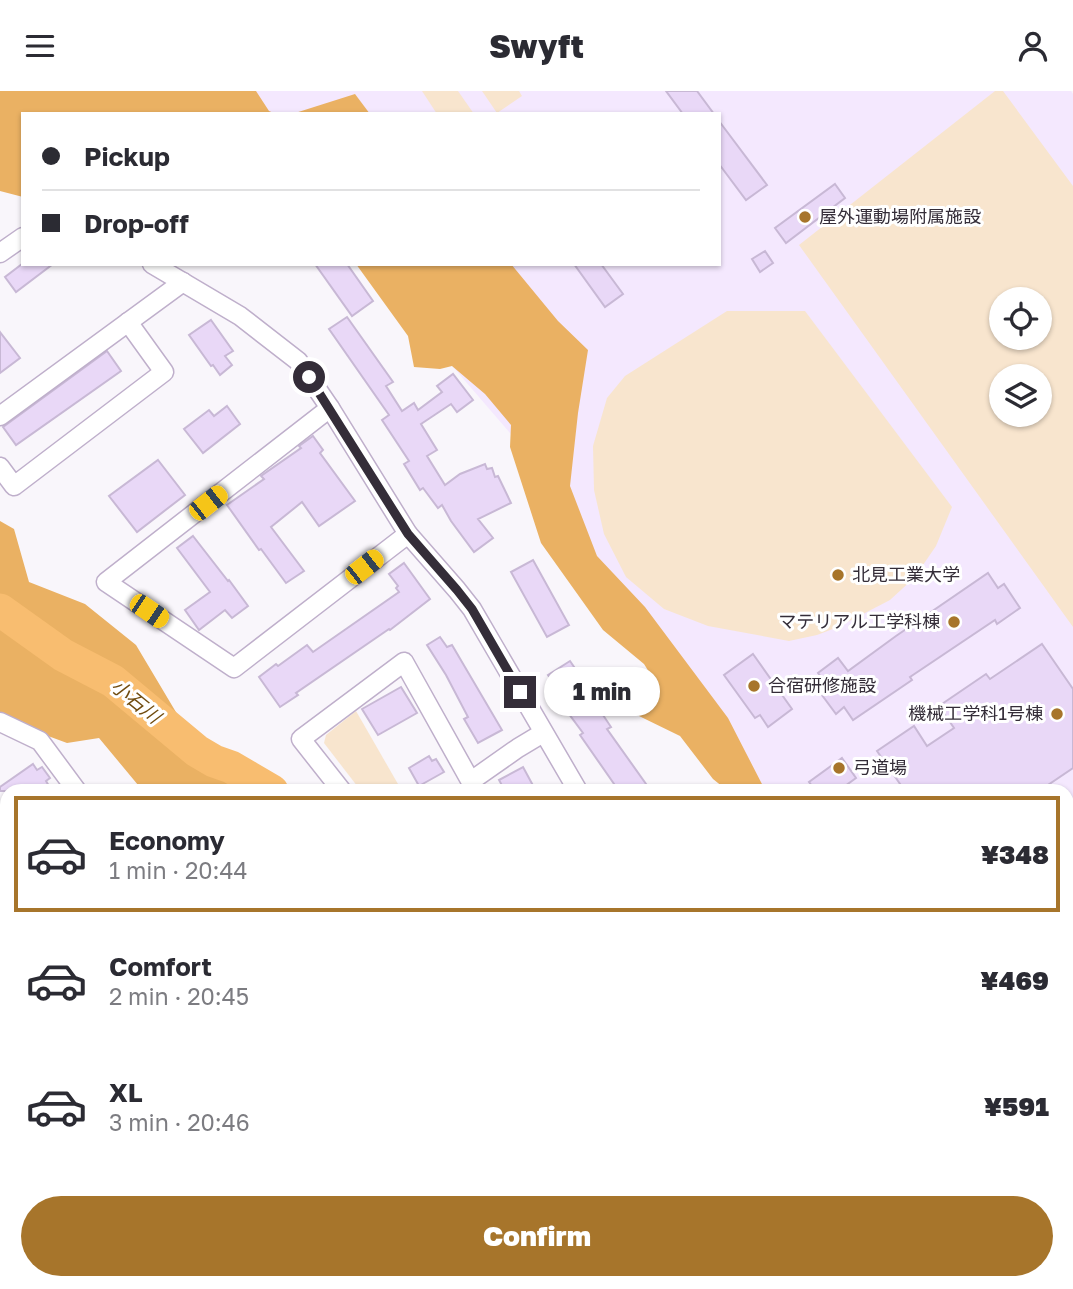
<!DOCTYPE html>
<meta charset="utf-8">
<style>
:root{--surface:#fff;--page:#f7f7f7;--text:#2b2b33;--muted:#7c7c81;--line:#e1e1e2;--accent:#a7752b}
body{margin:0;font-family:"Golos Text","Noto Sans JP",sans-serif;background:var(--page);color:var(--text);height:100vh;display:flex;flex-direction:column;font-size:26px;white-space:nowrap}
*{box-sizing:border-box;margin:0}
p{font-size:23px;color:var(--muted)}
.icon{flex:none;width:38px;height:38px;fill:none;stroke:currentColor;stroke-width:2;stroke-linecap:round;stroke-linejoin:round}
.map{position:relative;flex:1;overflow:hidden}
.drawer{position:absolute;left:0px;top:693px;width:1074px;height:506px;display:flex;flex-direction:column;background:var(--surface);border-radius:21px 21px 0 0;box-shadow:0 2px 5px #0004}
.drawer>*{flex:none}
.top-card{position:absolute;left:21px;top:21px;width:700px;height:154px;border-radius:0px;box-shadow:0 2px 5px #0004;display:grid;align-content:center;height:154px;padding:0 21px;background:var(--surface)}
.fabs{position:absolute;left:989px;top:196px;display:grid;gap:14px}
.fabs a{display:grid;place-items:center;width:63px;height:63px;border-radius:50%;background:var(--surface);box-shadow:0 2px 5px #0004;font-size:35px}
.end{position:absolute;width:32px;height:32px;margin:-16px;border:9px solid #342d38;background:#fff;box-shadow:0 0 0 4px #fff}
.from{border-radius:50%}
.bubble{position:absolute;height:49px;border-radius:24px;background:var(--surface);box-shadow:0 2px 5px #0004;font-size:23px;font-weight:800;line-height:49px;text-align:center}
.car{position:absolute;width:21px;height:42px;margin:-21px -10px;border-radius:9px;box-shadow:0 0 5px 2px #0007;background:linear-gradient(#f5c518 24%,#345 0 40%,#f5c518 0 76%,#345 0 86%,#f5c518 0)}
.top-card b{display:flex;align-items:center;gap:24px;height:66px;font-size:26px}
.top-card b+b{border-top:2px solid var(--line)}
.top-card i{width:18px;height:18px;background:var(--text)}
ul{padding:12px 0 0;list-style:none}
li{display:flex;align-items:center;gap:21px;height:116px;margin:0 14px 10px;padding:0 7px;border:4px solid transparent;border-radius:0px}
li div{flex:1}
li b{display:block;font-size:26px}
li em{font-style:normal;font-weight:800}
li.selected{border-color:var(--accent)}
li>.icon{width:63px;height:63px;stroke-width:1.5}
.action{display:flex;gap:14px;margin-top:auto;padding:14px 21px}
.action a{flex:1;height:80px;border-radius:42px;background:var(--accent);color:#fff;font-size:28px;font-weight:800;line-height:80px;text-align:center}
header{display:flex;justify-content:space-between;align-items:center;height:91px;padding:0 21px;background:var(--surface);font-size:32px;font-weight:800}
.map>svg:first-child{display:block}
</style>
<header><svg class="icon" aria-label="menu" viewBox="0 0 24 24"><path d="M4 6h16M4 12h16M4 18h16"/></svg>Swyft<svg class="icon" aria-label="person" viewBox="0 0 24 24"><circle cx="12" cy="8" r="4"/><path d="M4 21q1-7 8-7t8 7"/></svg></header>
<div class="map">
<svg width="1073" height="1198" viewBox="0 0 1073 1198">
<rect width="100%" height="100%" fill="#f9f6fb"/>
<!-- built -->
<path fill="#f4e8fe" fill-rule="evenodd" d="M241,0H1071L1073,3V1198H902L897,1192H1068V700H745L516,349L397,211L369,173H719V23H257ZM1001,208H1040V247H1001ZM1001,285H1040V324H1001Z"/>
<!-- green -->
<g fill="#f8e5ce" fill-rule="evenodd">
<path d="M422,0H458L474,23H437Z"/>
<path d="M482,0H519L522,5L497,22Z"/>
<path d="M995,0H1003L1073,95V536L799,154ZM1001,208H1040V247H1001ZM1040,285V324H1001V285Z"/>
<path d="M727,220H805L952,416L936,455L914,487L890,509L838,536L817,544L789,550L708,535L664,518L626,486L604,443L594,399L593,355L607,307L625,285Z"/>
<path d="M356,620L402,700H361L324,652L326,644Z"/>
</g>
<!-- forest -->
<g fill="#eab163">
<path d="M0,0H256L269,20L276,23H23V106L0,100Z"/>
<path d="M355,3L370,23H292Z"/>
<path d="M356,173H511L558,230L588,259L578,322L570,395L597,465L645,516L728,627L764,697L752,700H728L713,688L680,645L639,625L659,597L644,573L603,539L541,452L510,356L511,334L485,303L452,275L440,278L414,276L408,245Z"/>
<path d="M0,430L14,438L29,491L85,513L136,554L189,643L233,687L242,700H143L99,647L67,652L40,642L0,621Z"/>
<path d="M393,1192H536L542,1198H399Z"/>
</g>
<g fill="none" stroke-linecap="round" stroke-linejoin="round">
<!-- river -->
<g stroke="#f8bd70" stroke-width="33">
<path d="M0,519L63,564L113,590L197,660L214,670L231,676L272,700"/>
<path d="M640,1192L648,1198"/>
</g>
</g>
<!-- building -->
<g fill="#e9d8f7" stroke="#c8b8d5" stroke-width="2">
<path d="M666,0H697L714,23H683Z"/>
<path d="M719,30L767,94L746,109L719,73Z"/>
<path d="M835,93L845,107L786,152L775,137Z"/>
<path d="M765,160L773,172L760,181L752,168Z"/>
<path d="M22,173H53L16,201L5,186Z"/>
<path d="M315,173H347L373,210L352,225Z"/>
<path d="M574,173H601L623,203L605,216Z"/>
<path d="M347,226L393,291L386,295L402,320L414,312L418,319L442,301L437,295L453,283L473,309L457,321L451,313L421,333L437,359L427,365L445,394L460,383L485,373L487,378L492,377L495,386L498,385L511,412L478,428L493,447L474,461L451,430L442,414L438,417L423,397L420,399L404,373L409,370L382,329L389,324L329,238Z"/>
<path d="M211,229L233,260L225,265L232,274L220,284L213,274L211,275L189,244Z"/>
<path d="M0,241L20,267L0,282Z"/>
<path d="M107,260L121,280L16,354L3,336Z"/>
<path d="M227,315L240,333L203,362L184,338L209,319L214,325Z"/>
<path d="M313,345L323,359L320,362L355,410L319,435L302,411L271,436L304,480L286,492L261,458L259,459L227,414L264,388L261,385L301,357L299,355Z"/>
<path d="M158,369L185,404L137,441L109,405Z"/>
<path d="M193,445L228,490L229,489L248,515L232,527L225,519L199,539L185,519L210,501L177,457Z"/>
<path d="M533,469L569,534L547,546L511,481Z"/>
<path d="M404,472L430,508L390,539L389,538L296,602L298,604L280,616L259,586L276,573L278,575L307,554L313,561L399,501L396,497L398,495L389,483Z"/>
<path d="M988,482L998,497L1004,493L1020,517L997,533L995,529L910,586L912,589L853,629L844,616L836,623L813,592L821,586L818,582L838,567L848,580L896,545Z"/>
<path d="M440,546L447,556L452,554L502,639L478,652L464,628L468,626L446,584L427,554Z"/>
<path d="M1042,553L1073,598V677L1039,700H905L877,660L914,635L927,655L954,637L939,615L986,583L990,588Z"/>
<path d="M753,563L792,618L768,636L760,624L755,627L724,584Z"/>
<path d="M570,570L587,595L585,597L611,636L607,638L651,700H619L580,644L583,642L569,623L573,621L548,584Z"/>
<path d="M401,596L417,622L378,644L362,618Z"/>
<path d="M429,665L432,670L436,668L444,681L419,695L409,677Z"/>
<path d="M842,667L856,687L838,700H816L809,691Z"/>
<path d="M33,673L37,679L42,676L50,687L46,690L52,700H0V696Z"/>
<path d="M523,676L536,700H505L499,689Z"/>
</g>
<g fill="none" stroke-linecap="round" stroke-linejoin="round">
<!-- street casing -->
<g stroke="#bfafcb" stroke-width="21">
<g id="street">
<path d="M0,162L23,146"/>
<path d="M152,173L240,225L298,270L330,317L408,443L457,499L472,518L578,700"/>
<path d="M330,317L106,491L234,577L408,443"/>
<path d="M0,325L183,191"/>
<path d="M0,376L14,395L164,281L128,231"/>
<path d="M0,631L40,650L77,700"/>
<path d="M471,690L518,657L543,642"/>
<path d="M342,700L301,648L404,571L476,700"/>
<path d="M0,741L7,751"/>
<path d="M0,941L7,951"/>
<path d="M0,983L7,978"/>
<path d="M0,1156L7,1166"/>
<path d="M26,1192L30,1198"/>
<path d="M183,1192L187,1198"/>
<path d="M325,1192L331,1198"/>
<path d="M553,1192L560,1198"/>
<path d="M798,1192L800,1198"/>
<path d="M240,1198L249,1192"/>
<path d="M860,1198L869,1192"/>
</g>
</g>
<!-- street -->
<use href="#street" stroke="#fff" stroke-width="18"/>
</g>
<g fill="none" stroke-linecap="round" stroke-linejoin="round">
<!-- route -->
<path stroke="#342d38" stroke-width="9" d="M309,286L408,443L457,499L472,518L520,601"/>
</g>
<!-- markers -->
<g fill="#a7752b" stroke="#fff" stroke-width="2.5">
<circle cx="805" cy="126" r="7"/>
<circle cx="838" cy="484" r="7"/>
<circle cx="954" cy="531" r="7"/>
<circle cx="754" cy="595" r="7"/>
<circle cx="1057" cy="623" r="7"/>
<circle cx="839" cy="677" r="7"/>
</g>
<g text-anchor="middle" stroke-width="6" stroke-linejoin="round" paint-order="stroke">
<!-- poi labels -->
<g font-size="18" fill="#342d38" stroke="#fff" text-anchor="start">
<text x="819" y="132">屋外運動場附属施設</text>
<text x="852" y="490">北見工業大学</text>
<text x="940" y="537" text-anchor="end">マテリアル工学科棟</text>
<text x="768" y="601">合宿研修施設</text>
<text x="1043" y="629" text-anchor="end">機械工学科1号棟</text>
<text x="853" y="683">弓道場</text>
</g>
<!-- water labels -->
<g font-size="19" font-style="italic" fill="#714c0f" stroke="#fff">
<text transform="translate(136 610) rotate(39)" y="7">小石川</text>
</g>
</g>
</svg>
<div class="fabs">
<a><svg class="icon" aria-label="locate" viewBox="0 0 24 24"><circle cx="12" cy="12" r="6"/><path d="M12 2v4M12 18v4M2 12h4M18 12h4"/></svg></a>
<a><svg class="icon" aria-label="layers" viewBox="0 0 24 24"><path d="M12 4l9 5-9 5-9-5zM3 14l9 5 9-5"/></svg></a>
</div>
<i class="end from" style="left:309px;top:286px"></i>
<i class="end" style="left:520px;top:601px"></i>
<div class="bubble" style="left:544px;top:576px;width:116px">1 min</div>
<i class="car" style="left:208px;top:412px;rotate:52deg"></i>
<i class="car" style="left:364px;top:476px;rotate:52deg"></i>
<i class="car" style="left:149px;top:520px;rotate:124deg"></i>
<div class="top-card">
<b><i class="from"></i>Pickup</b>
<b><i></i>Drop-off</b>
</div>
<section class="drawer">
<ul>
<li class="selected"><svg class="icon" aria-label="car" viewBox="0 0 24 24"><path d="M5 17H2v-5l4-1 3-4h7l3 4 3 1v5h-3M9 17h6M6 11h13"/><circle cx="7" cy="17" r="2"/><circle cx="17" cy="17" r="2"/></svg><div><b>Economy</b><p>1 min · 20:44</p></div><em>¥348</em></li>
<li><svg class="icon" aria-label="car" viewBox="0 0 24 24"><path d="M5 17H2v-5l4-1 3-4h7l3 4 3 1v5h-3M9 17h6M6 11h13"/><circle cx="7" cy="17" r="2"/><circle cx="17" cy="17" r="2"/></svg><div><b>Comfort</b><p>2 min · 20:45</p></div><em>¥469</em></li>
<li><svg class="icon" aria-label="car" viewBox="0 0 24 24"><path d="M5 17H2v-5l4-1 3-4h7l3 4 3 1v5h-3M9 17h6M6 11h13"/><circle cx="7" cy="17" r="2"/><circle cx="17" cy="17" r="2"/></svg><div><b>XL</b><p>3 min · 20:46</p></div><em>¥591</em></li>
</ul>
<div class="action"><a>Confirm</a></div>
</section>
</div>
